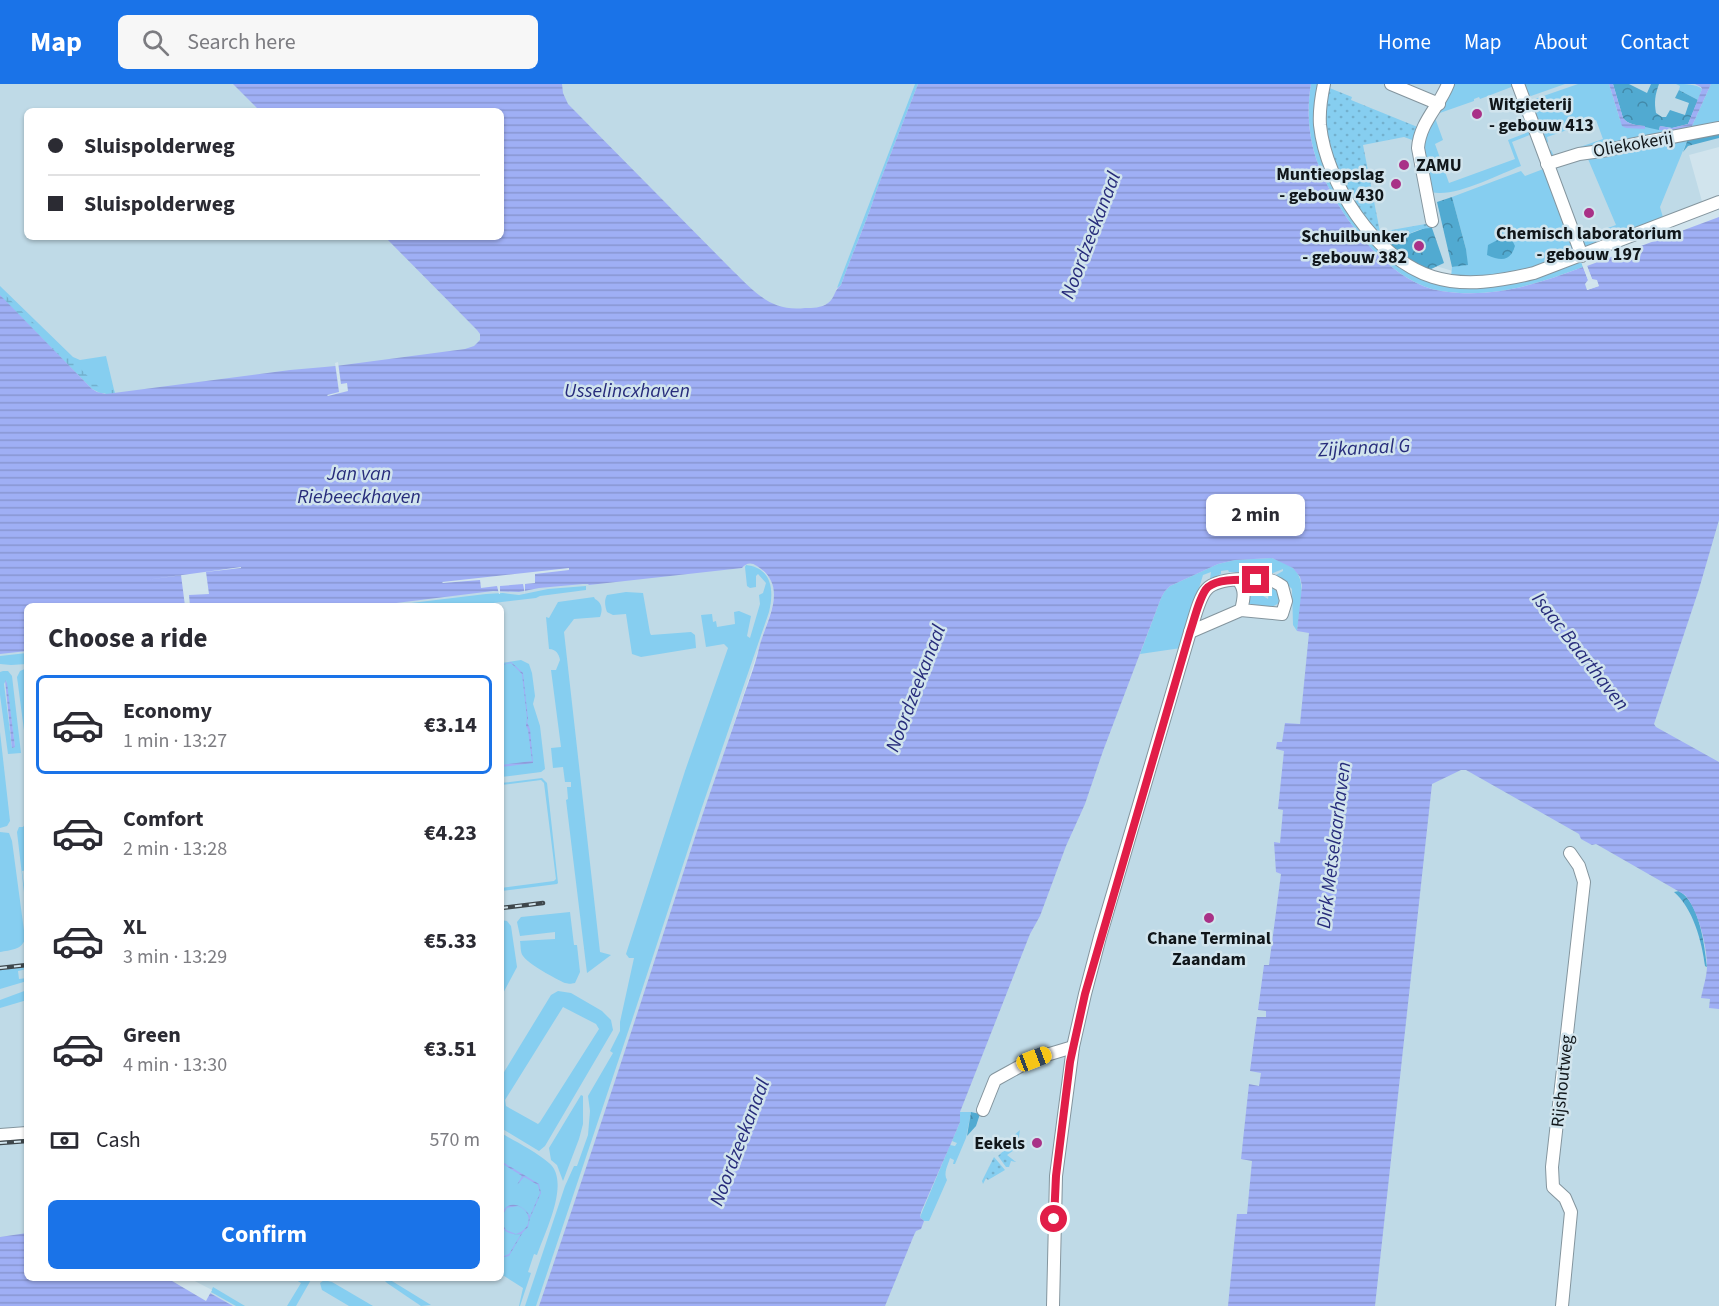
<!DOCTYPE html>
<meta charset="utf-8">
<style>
:root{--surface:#fff;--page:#f7f7f7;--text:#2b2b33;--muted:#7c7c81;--line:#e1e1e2;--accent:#1a73e8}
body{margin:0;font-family:"Source Sans 3",sans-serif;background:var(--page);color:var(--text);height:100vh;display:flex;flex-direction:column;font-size:22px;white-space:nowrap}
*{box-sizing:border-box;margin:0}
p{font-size:20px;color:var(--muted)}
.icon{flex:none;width:33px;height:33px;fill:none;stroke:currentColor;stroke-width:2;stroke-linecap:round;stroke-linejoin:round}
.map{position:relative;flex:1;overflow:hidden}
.panel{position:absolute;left:24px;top:519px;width:480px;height:678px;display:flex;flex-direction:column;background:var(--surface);border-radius:9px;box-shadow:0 2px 4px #0004}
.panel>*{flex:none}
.banner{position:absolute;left:24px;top:24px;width:480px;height:132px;border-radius:9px;box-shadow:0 2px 4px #0004;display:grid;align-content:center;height:132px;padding:0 24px;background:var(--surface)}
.end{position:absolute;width:27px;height:27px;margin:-14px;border:8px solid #e11d48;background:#fff;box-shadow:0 0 0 3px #fff}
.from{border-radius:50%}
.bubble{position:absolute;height:42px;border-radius:9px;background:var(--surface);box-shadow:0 2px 4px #0004;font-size:20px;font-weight:700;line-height:42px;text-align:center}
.car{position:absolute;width:18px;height:36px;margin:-18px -9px;border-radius:8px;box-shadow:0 0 4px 2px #0007;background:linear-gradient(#f5c518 24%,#345 0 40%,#f5c518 0 76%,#345 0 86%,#f5c518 0)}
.banner b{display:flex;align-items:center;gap:21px;height:57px;font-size:22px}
.banner b+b{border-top:2px solid var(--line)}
.banner i{width:15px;height:15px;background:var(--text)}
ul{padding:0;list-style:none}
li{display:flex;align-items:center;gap:18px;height:99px;margin:0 12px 9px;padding:0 12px;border:3px solid transparent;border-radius:9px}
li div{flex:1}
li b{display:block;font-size:22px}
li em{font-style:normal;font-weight:700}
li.current{border-color:var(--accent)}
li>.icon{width:54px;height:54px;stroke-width:1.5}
h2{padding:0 24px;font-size:27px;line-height:72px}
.pay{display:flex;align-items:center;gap:15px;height:66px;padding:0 24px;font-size:22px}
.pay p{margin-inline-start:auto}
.primary-button{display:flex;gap:12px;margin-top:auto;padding:12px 24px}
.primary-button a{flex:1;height:69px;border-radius:9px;background:var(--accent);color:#fff;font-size:24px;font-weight:700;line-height:69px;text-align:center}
header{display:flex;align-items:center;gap:36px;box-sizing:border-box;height:84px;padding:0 30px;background:var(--accent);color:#fff}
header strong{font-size:28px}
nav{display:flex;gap:33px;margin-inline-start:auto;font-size:21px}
.search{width:420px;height:54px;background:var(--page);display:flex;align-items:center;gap:15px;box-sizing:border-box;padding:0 21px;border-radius:9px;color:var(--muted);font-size:22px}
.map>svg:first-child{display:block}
</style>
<header>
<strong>Map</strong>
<div class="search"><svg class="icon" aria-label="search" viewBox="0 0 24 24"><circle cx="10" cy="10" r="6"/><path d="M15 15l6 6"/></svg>Search here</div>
<nav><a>Home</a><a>Map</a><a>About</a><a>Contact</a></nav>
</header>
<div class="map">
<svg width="1719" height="1222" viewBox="0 0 1719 1222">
<defs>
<pattern id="forest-crowns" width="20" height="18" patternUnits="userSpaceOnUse" patternTransform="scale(1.5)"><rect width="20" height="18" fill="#51aad1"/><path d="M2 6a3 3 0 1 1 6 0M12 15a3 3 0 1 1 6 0" fill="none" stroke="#4289a9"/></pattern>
<pattern id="wetland-marsh" width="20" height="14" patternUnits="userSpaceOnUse" patternTransform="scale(1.5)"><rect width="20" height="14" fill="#86cef0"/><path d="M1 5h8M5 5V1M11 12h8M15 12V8" fill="none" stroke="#73b0cd"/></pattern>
<pattern id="park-dots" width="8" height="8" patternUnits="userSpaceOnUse" patternTransform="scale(1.5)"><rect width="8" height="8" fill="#86cef0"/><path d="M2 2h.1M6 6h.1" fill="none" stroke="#73b0cd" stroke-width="1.8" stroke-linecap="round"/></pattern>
<pattern id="water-rules" width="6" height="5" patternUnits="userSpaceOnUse" patternTransform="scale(1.5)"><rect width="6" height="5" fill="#9faff5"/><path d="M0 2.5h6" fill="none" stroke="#8896d1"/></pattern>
</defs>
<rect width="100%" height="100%" fill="#d1e4ed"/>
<!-- built -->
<g fill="#bfdae7" fill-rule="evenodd">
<path d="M0,0H918L841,201L837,204L833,215L827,220L820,223L757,481L771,495L774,501L775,510L772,524L542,1222H0ZM27,27H501V153H27ZM27,522H501V1194H27Z"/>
<path d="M1322,0H1719V63L1689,71L1703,121L1484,196L1415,176L1367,136Z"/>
<path d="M1719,193V1222H817L1126,360Z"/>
</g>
<!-- grass -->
<g fill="#86cef0" fill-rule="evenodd">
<path d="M915,0H918L877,105C867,138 852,169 841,201L837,204Z"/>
<path d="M1311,0H1322L1327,80L1393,173L1469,200L1580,175L1583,183C1535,201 1493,215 1441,207C1389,199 1339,132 1320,85C1309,58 1306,29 1311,0Z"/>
<path d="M1451,0H1513L1514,2L1480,15L1479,13L1474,15V17L1434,31L1443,56L1435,60L1449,99L1515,75L1508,56L1531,47L1532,50L1512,58L1521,82C1497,91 1455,114 1431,108L1429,106C1426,89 1421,66 1425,50C1430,32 1444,17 1451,0Z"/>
<path d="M1522,0H1565L1531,12L1525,9Z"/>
<path d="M1578,0H1609L1620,36L1644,45L1645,43L1674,47L1692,42L1711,0H1719V42L1554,76L1547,68L1551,66L1554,72L1603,55L1596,36L1547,53L1548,58L1544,60L1530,21L1532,16Z"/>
<path d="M1676,0C1685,0 1696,0 1702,5L1698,16L1679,6L1680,2Z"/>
<path d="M1689,52L1660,123L1664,137L1585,166L1580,154L1616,141L1588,75Z"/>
<path d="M1546,84L1576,170L1512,191L1451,193L1452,183L1467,181L1466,165L1452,113L1521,87L1525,92Z"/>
<path d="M0,202L73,273L80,276L106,272L115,310H106L11,223L0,211Z"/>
<path d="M1272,474C1279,477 1288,480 1294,485C1308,498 1299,530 1297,547L1293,541L1292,505L1282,495L1276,492V491L1283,487V485L1273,489L1229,488L1228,486L1221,487V490L1210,495L1211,488L1203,491L1181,564L1140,570L1161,514L1165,507L1170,502L1218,480L1235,476Z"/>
<path d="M746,481C773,484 774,508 769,528L701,726L634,930L536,1222H525L565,1102L574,1082H577L588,1051L590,1027L588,1012L613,969L610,967L620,947V938L634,874H629L626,870L685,687L728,564L724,560L706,563L701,531L712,530L713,538L716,537L717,543L735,540L734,528L739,527L751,532L747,552L750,554L760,520L759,511L763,509L766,499L758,490L756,492V503L750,504L747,502L745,483Z"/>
<path d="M1243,499L1265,500L1278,508L1279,519L1272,523H1247L1249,509L1260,510L1268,515L1269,506L1247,503Z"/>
<path d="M586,502V506L540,512L536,514L469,522H386L486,510L503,509L519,511L548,505Z"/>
<path d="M626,508L643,509L650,549L651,551L691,548L695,551L696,564L641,573L632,570L626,530L613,531L607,528C605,522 604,516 607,511Z"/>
<path d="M594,513L595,515C602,519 603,525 600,533L574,535L564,548L600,868L611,871L587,889L566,716L568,715L567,703H571V698H565L563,683L553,684L551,664L561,663L551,586H556L560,576C559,570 556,565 549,565L546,533L549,534L558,518Z"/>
<path d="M27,569V580L11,581L0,580V572Z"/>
<path d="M521,576L529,580L532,589L535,612L533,620L540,642L545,685L541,688L501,693V579Z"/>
<path d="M27,584V669L17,593L20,587Z"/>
<path d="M3,587H8L12,592L21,669L8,670L0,611V588ZM6,596L15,663L12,664L4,600Z"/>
<path d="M0,648L10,737L7,742L0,744Z"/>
<path d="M542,694L547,699L558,799L557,800L501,807V804L554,797L556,795L544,699L541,696L501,701V699Z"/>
<path d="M27,738V786L22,787L25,808H24L17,748L19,743H23Z"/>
<path d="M0,748L9,749L12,757L25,854C23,866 10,866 0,868Z"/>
<path d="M570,828L574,861H577L580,888L575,899C570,900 570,900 565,899C556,895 528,880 523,872C520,868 521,862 520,857L555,855V848L520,852L517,838L521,833Z"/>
<path d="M501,836L507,837L511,842L517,883L501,913Z"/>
<path d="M27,883V885L18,887L19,895L27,894V897L0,905V886Z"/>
<path d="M27,906V916L0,924V916Z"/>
<path d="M558,907L571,909L602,927L611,936L613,946L545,1062L539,1067L501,1044V993L551,911ZM563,923L596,940L599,945L540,1038L538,1040L506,1022L505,1016Z"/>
<path d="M581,1011L583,1012V1040L579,1055L563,1097L557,1081L551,1076L549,1064Z"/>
<path d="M960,1028H971L966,1054L955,1080H953L954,1076L950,1074C948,1081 943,1089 947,1096L929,1137H924L920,1133L950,1061L955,1062L957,1059L952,1057L960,1038Z"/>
<path d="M501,1049C516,1058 535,1067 549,1079C571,1097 545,1148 537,1171L534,1170L528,1188L531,1189L520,1222H519L523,1204L501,1190Z"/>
<path d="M293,1194H312L296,1222H287L301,1199Z"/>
<path d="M382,1194H387L431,1221L421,1222L387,1199Z"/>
<path d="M324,1196L332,1198L373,1222H349L322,1206L320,1199Z"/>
<path d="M213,1203L245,1222H236L211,1208Z"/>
</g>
<!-- forest -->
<g fill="url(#forest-crowns)">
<path d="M1613,0H1629L1647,9L1651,0H1659C1655,11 1654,18 1656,29L1662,33H1666L1670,26L1685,31L1689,19L1675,14L1679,6L1698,16L1688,40L1672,44L1660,42L1659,46L1645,43V42C1637,41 1628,41 1623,34Z"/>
<path d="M1719,45V54L1688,62L1683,68L1689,52Z"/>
<path d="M1452,113L1466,165L1468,181L1452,183L1437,118Z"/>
<path d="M1425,144H1432L1444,179L1429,186L1415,179L1390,161L1401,153Z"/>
<path d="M1505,152L1512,156L1515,162C1510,178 1501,177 1487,171L1488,161Z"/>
<path d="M1679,807C1700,819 1704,860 1707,883L1705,882C1702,858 1693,824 1674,808Z"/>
<path d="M971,1028L980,1030L976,1042L967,1052Z"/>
</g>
<!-- wetland -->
<path fill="url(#wetland-marsh)" d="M0,206L99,303L114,306L115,310L100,309L92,305L11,223L0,211Z"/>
<!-- park -->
<g fill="url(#park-dots)">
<path d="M1327,3L1352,13L1351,16L1420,44L1415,57L1404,53L1363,61L1380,148L1431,139L1432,144C1418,143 1402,153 1390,161C1360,131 1333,92 1325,50C1323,35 1326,18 1327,3Z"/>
<path d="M1020,1046L1017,1064L1007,1071L1016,1078L1011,1077L1009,1083H1006L998,1072L1012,1059L1010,1055Z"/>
<path d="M994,1073L1005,1086L988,1096L986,1094L983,1100L982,1097Z"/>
</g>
<!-- water -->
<g fill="url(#water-rules)">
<path d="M233,0H562L563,9L568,20L733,187C755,208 771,228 805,224C813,224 821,224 828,219C835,214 834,206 841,201C852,169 867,138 877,105L918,0H1311C1306,29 1309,58 1320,85C1339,132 1389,199 1441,207C1493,215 1535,201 1583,183L1588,196L1587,206L1599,202L1592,195L1587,182L1719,133V436L1699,505L1654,640L1656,643L1719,678V925L1709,924L1710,915L1701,914C1703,904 1707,892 1707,882C1707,861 1698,826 1685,811L1596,760L1592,761L1581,755L1579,750L1466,686H1461L1432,700L1375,1222H1228L1237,1130H1247L1252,1077L1241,1075L1249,1000L1259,1002L1261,989L1250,987L1257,933H1266V927L1258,926L1264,881H1269L1281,790L1276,788L1274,758L1280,759L1283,726L1278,725L1284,667L1276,665L1277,658H1282L1285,639L1300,640L1309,549L1297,547L1302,502L1300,493L1293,484L1272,474L1235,476L1218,480L1170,502L1165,507L1161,514L1103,667L1085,720L1066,762L1040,832L1030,850L960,1028V1038L952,1057L921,1128L920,1133L924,1137L921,1145L916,1147L914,1151L885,1222H539C593,1066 644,909 695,753C710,708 726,664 741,620C747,601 755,583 759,564C766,536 790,503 757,482C751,478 746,479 742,484L589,501L588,500H583L539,504L519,508L493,507L372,522H27V567L0,570V211L92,305L97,308L106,310L290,286L336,282L465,265L474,262L480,256V250L477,246L385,153H501V27H260Z"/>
<path d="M1609,0H1613L1623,34C1628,41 1637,41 1645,42V45L1626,44L1622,42Z"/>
<path d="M1695,0H1711L1692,42L1674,47L1659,46L1660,42L1672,44L1688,40L1702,5L1701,3Z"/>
<path d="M511,578L523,589L528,635L527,638L530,645L533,679L501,683V681L532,677L528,646L526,642L527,634L522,590L511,579L501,581Z"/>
<path d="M5,596L7,599L15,663L12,664Z"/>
<path d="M501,1077L539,1100L541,1109L530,1134L528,1143L523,1148L509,1172L504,1173L501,1170L504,1172L509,1170L521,1150C512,1151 502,1149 501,1138L506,1146L516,1150C532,1145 533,1128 518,1122L507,1124L501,1133C505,1115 522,1119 530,1132L540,1109L538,1101L524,1093L517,1101L522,1092L503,1080L501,1083Z"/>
<path d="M27,1149V1194H183L233,1222H0V1153Z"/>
</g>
<!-- pier -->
<g fill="#d1e4ed">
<path d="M1586,179L1592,195L1597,196L1599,202L1587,206L1585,200L1588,196L1582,180Z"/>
<path d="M338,278L341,300L347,299L348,307L328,312L327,311L339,308L335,279Z"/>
<path d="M241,483V484L206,488L209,510L189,511L190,522H185L181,491L146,496Z"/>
<path d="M569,484V486L535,490V499L525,500V510L523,500L500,502V510H499L497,502L481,504L480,496L443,499L442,498Z"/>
<path d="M167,1194H189L212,1206L206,1217Z"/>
</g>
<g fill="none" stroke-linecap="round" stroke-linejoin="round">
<!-- minor casing -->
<g stroke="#84959e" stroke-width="14">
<g id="minor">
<path d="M1324,0C1321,14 1319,27 1320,41C1326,99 1375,175 1433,193C1465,203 1501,197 1534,189L1719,118"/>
<path d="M1391,0L1439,20"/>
<path d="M1518,0L1582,172"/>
<path d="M1547,80L1579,70L1608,66L1630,61L1719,44"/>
<path d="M1432,137L1418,64C1420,38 1439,23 1448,0"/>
<path d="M1238,496C1246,505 1244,515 1241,526L1190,548C1194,536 1199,513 1207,505C1218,493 1255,494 1270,496C1275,497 1278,500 1282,502L1286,517L1282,530L1241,526"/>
<path d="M983,1026L995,996L1033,975L1073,963"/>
<path d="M0,1051L27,1049"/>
<path d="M1053,1222L1056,1092L1073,963L1085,910L1100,853L1190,548"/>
<path d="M1562,1222L1571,1128L1565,1114L1553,1103L1552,1083L1584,798L1579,782L1570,769"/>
</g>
</g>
<!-- minor -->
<use href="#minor" stroke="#fff" stroke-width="12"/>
<!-- rail casing -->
<g stroke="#3e474c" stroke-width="4.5">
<g id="rail">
<path d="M501,824L543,819"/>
<path d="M0,884L27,881"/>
<path d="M0,1059L27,1057"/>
</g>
</g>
<!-- rail -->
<use href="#rail" stroke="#d1e4ed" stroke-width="2" stroke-dasharray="7" stroke-linecap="butt"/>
</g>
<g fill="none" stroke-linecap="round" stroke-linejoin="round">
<!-- route -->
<path stroke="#e11d48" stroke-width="8" d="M1054,1135L1056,1092L1070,978L1085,910L1190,548C1194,537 1200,510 1208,503C1219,494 1242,496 1256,496"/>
</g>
<!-- markers -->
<g fill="#a93187" stroke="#d1e4ed" stroke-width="2">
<circle cx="1477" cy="30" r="6"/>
<circle cx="1404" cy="81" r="6"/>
<circle cx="1396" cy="100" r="6"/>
<circle cx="1589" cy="129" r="6"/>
<circle cx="1419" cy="162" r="6"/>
<circle cx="1209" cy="834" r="6"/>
<circle cx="1037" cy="1059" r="6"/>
</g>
<g text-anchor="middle" stroke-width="5" stroke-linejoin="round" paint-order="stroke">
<!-- poi labels -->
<g font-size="18" font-weight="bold" fill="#10161a" stroke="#d1e4ed" text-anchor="end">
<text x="1489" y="26" text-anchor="start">Witgieterij<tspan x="1489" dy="21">- gebouw 413</tspan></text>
<text x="1416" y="87" text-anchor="start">ZAMU</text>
<text x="1384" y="96">Muntieopslag<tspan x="1384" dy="21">- gebouw 430</tspan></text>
<text x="1589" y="155" text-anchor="middle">Chemisch laboratorium<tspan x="1589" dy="21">- gebouw 197</tspan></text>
<text x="1407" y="158">Schuilbunker<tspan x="1407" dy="21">- gebouw 382</tspan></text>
<text x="1209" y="860" text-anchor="middle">Chane Terminal<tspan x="1209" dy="21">Zaandam</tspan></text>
<text x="1025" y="1065">Eekels</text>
</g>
<!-- street labels -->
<g font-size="18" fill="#10161a" stroke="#d1e4ed">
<text transform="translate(1633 60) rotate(-10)" y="6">Oliekokerij</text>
<text transform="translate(1562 997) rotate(-84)" y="6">Rijshoutweg</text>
</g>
<!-- water labels -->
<g font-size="20" font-style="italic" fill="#272c7b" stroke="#d1e4ed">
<text transform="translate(1090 151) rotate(-69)" y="7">Noordzeekanaal</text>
<text x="627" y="313">Usselincxhaven</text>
<text transform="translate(1364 363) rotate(-3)" y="7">Zijkanaal G</text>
<text x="359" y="396">Jan van<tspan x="359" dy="23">Riebeeckhaven</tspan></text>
<text transform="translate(1581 567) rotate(52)" y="7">Isaac Baarthaven</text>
<text transform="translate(915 604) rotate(-69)" y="7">Noordzeekanaal</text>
<text transform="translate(1333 761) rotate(-83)" y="7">Dirk Metselaarhaven</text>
<text transform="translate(739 1058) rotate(-69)" y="7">Noordzeekanaal</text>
</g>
</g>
</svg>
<i class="end from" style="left:1054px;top:1135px"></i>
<i class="end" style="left:1256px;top:496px"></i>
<div class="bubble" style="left:1206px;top:410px;width:99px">2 min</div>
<i class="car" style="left:1034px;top:975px;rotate:69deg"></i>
<div class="banner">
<b><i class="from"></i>Sluispolderweg</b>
<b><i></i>Sluispolderweg</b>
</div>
<section class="panel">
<h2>Choose a ride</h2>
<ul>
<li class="current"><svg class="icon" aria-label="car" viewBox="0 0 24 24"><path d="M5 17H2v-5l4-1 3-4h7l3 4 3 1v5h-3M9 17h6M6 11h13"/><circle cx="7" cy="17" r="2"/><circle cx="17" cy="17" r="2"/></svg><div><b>Economy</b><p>1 min · 13:27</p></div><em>€3.14</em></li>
<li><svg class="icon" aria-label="car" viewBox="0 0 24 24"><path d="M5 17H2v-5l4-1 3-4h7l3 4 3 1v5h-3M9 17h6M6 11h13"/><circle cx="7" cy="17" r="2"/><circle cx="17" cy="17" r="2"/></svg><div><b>Comfort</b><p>2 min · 13:28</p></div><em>€4.23</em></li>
<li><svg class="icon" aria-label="car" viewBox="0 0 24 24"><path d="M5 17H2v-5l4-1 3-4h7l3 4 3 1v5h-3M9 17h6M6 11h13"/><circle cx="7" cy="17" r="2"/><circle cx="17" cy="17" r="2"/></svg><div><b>XL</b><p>3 min · 13:29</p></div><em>€5.33</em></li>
<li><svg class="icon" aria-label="car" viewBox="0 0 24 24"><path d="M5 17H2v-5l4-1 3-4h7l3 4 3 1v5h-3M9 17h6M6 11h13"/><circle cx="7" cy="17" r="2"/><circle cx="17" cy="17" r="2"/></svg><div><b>Green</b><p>4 min · 13:30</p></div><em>€3.51</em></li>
</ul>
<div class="pay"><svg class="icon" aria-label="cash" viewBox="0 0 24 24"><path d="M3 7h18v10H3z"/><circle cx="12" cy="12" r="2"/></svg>Cash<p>570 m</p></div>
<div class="primary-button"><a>Confirm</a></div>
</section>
</div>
